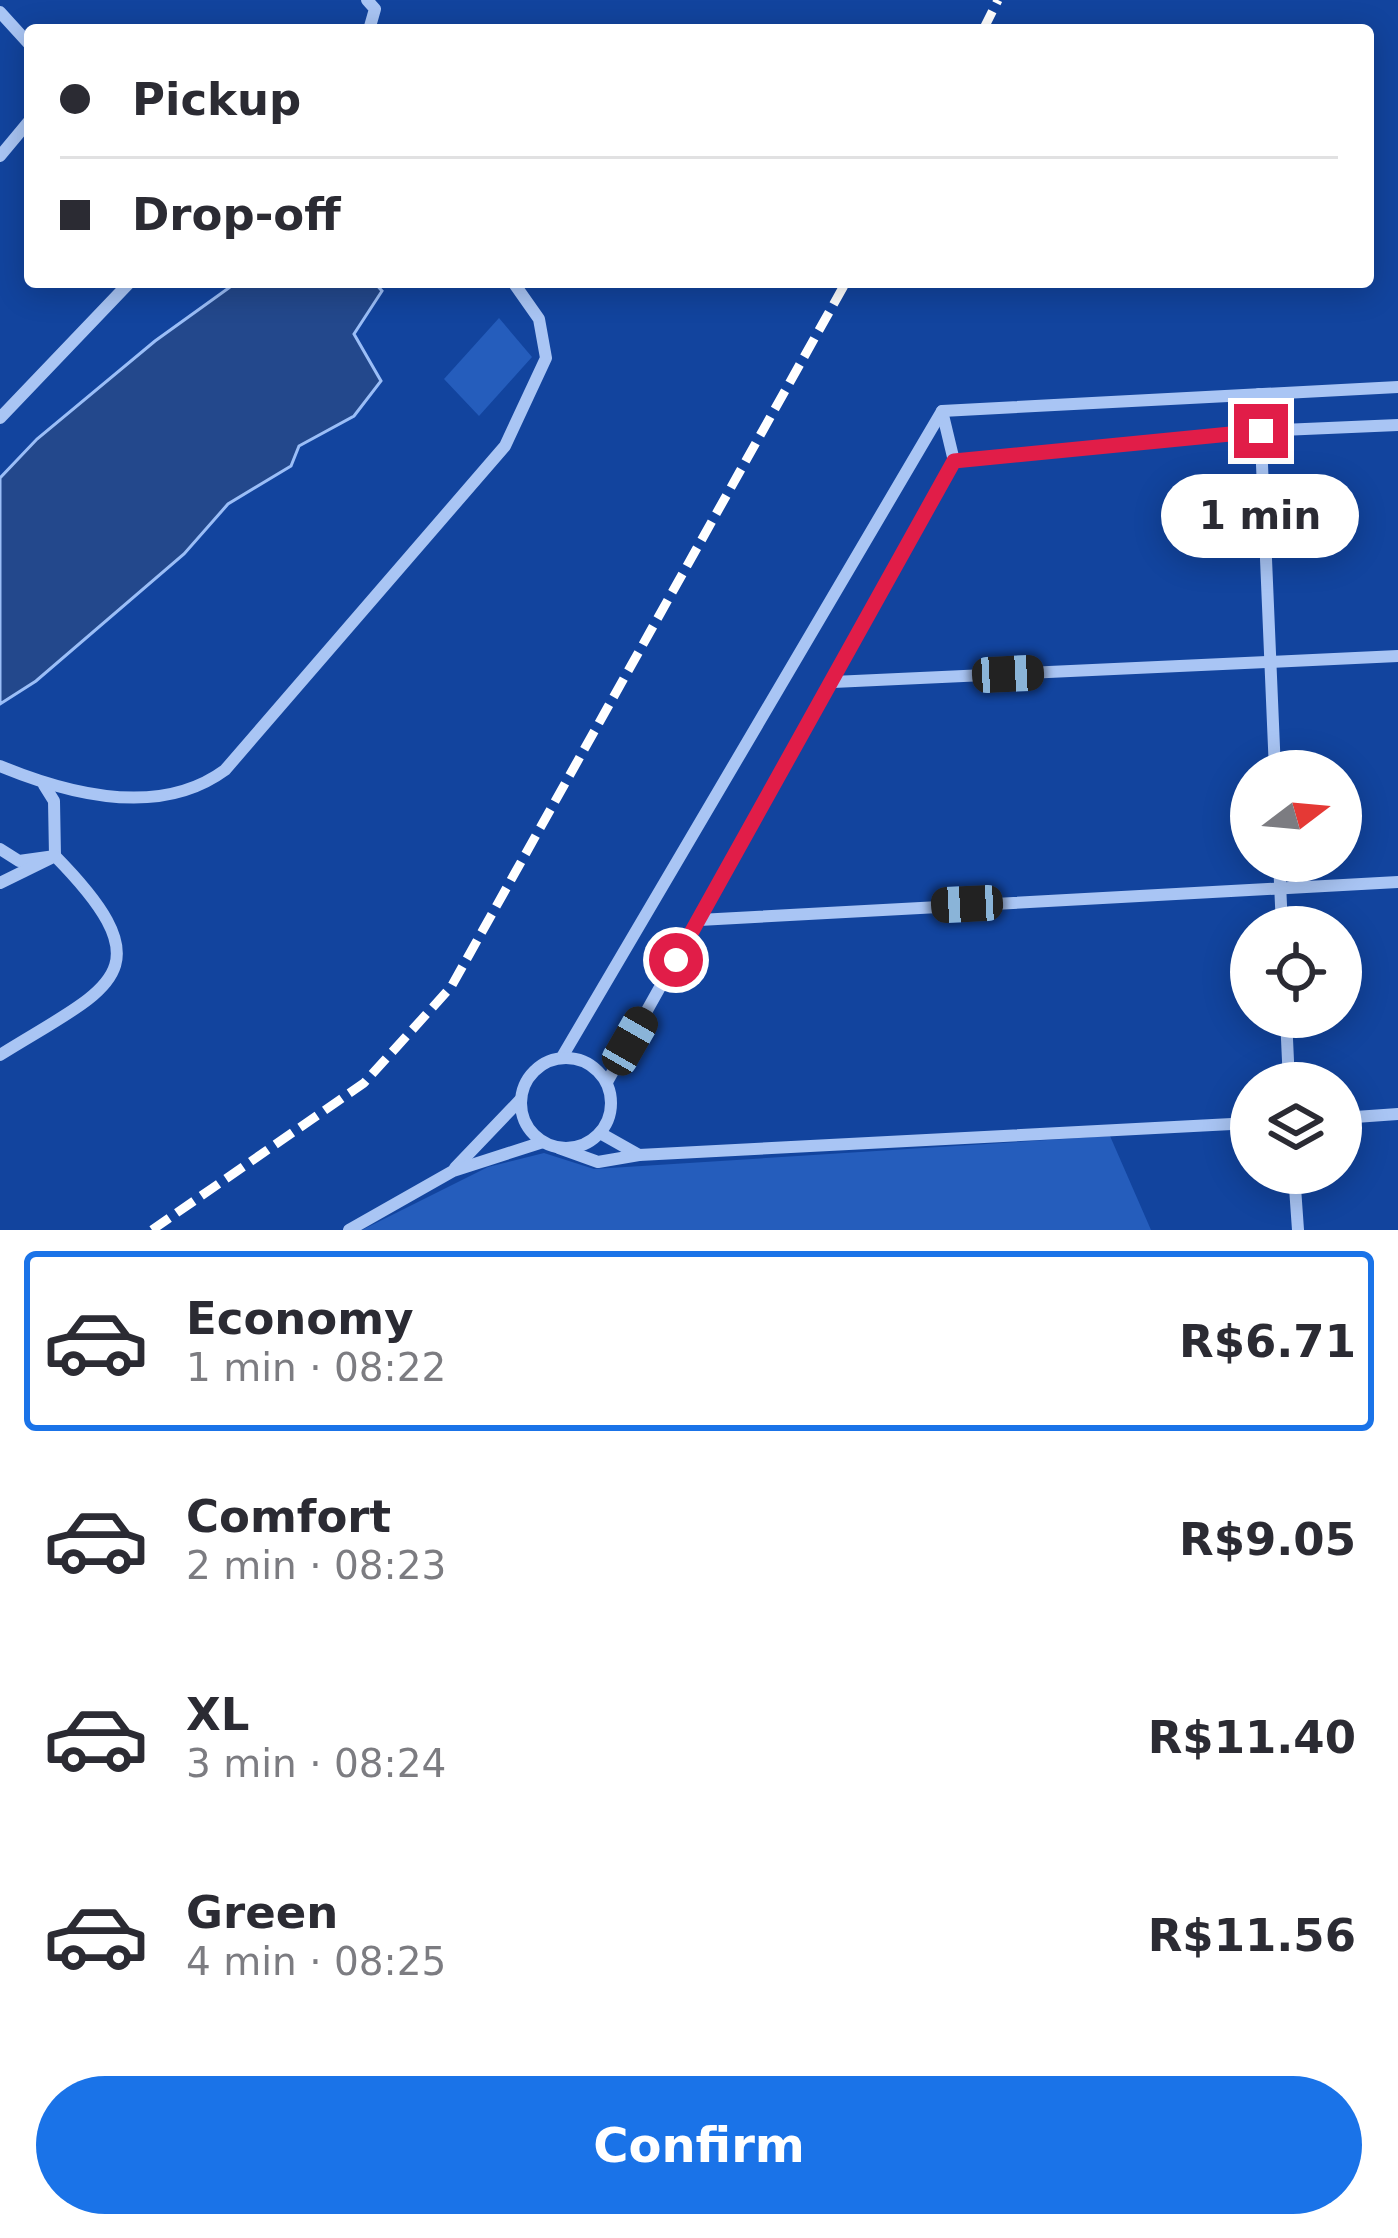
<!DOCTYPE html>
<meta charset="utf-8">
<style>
:root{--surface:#fff;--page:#f7f7f7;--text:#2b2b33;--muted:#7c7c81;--line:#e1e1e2;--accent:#1a73e8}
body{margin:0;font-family:"DejaVu Sans",sans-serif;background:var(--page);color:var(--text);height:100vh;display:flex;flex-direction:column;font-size:45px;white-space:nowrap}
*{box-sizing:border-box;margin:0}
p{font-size:39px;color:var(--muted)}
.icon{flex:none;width:66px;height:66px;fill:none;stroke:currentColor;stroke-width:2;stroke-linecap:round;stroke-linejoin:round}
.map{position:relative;height:1230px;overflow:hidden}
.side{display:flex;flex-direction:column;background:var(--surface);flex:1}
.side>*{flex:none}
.guide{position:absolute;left:24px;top:24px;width:1350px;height:264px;border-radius:12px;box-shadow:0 6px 30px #0003;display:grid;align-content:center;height:264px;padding:0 36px;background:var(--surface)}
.needle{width:78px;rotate:74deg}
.controls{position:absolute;left:1230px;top:750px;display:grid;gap:24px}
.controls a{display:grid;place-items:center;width:132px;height:132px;border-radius:50%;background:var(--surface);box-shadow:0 6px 30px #0003;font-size:60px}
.end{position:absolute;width:54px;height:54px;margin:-27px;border:15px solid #e11d48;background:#fff;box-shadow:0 0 0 6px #fff}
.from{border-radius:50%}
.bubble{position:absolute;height:84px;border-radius:42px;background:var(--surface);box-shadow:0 6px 30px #0003;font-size:39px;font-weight:700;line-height:84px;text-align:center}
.car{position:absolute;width:36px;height:72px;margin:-36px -18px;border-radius:15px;box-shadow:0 0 9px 3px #0007;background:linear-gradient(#222 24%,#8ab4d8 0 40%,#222 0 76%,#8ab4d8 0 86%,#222 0)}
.guide b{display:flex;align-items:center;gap:42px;height:114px;font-size:45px}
.guide b+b{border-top:3px solid var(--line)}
.guide i{width:30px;height:30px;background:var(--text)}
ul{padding:21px 0 0;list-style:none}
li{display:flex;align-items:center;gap:36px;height:180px;margin:0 24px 18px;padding:0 12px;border:6px solid transparent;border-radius:12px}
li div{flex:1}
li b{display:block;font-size:45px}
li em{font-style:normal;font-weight:700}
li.current{border-color:var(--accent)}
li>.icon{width:108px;height:108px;stroke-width:1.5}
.button{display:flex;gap:24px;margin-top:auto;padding:24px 36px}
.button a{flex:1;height:138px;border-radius:72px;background:var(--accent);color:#fff;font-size:48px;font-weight:700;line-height:138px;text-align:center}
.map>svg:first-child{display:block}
</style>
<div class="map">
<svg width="1398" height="1230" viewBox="0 0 1398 1230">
<rect width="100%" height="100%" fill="#12449e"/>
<!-- green -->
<g fill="#255dbc">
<path d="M499,318L532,357L479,416L444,379Z"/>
<path d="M1110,1136L1151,1230H362L488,1167L544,1153L594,1169Z"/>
</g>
<!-- water -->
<path fill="#23488c" stroke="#9bbef7" stroke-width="3" d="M237,282H374L382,291L354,334L381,381L354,416L299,446L291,466L228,504L184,554L36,681L0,704V478L37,439L155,341Z"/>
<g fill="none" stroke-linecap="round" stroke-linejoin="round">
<!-- minor -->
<g stroke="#a9c5f4" stroke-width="12">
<path d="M367,0L375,9L369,30"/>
<path d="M0,12L30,45"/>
<path d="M0,156L30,120"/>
<path d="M1259,394L1275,771"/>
<path d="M942,411L954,461"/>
<path d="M0,418L130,282"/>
<path d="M833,682L1398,656"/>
<path d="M0,766C70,795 160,818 225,770L505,446L546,358L539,319L513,282"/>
<path d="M0,849L19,861L55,856L54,801L44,785"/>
<path d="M1279,861L1282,927"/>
<path d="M0,883L55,856C170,973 109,987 0,1055"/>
<path d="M699,920L1398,882"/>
<path d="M1286,1017L1289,1083"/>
<path d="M562,1057L942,411L1398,387"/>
<circle cx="566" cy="1103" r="45"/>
<path d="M607,1082L954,461L1261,431L1398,425"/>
<path d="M1341,1118L1398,1114"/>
<path d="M600,1133L639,1155"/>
<path d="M559,1148L598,1162L639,1155L1251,1123"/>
<path d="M455,1168L521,1099"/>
<path d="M1294,1173L1298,1230"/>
<path d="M349,1230L453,1171L543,1142"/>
</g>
<!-- rail -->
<g stroke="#fff" stroke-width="9" stroke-dasharray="21 9" stroke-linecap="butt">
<path d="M983,30L998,0"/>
<path d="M152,1230L364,1083L451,987L846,282"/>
</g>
</g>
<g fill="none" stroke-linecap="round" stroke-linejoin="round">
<!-- route -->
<path stroke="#e11d48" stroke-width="15" d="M676,960L954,461L1261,431"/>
</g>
</svg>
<div class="controls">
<a><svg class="needle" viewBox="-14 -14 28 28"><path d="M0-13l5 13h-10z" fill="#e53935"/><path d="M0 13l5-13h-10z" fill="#7c7c81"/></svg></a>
<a><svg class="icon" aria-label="locate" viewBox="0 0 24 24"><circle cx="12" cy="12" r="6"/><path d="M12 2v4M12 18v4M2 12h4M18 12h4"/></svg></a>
<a><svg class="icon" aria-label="layers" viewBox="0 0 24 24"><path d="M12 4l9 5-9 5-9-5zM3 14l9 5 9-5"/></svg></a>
</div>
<i class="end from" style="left:676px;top:960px"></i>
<i class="end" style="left:1261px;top:431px"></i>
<div class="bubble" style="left:1161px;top:474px;width:198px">1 min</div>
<i class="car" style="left:1008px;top:674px;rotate:87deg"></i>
<i class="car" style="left:967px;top:904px;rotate:267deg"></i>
<i class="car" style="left:630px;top:1041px;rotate:30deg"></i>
<div class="guide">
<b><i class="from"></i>Pickup</b>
<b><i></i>Drop-off</b>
</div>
</div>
<section class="side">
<ul>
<li class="current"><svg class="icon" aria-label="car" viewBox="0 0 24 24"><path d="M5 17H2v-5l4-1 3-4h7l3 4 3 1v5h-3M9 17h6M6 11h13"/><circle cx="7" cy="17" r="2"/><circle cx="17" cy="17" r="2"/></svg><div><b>Economy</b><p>1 min · 08:22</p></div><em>R$6.71</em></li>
<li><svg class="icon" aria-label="car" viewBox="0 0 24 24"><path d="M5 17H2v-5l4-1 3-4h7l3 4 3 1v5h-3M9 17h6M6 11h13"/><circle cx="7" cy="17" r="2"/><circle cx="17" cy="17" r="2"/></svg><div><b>Comfort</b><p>2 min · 08:23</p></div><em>R$9.05</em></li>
<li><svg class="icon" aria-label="car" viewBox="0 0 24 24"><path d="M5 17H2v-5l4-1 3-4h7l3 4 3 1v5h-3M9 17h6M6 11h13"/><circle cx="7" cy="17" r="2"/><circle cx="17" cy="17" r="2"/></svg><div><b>XL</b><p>3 min · 08:24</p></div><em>R$11.40</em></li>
<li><svg class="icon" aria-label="car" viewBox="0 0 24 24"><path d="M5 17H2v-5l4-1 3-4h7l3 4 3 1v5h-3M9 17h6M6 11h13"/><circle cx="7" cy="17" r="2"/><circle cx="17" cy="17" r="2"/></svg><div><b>Green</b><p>4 min · 08:25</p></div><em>R$11.56</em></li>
</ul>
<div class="button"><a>Confirm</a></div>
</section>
